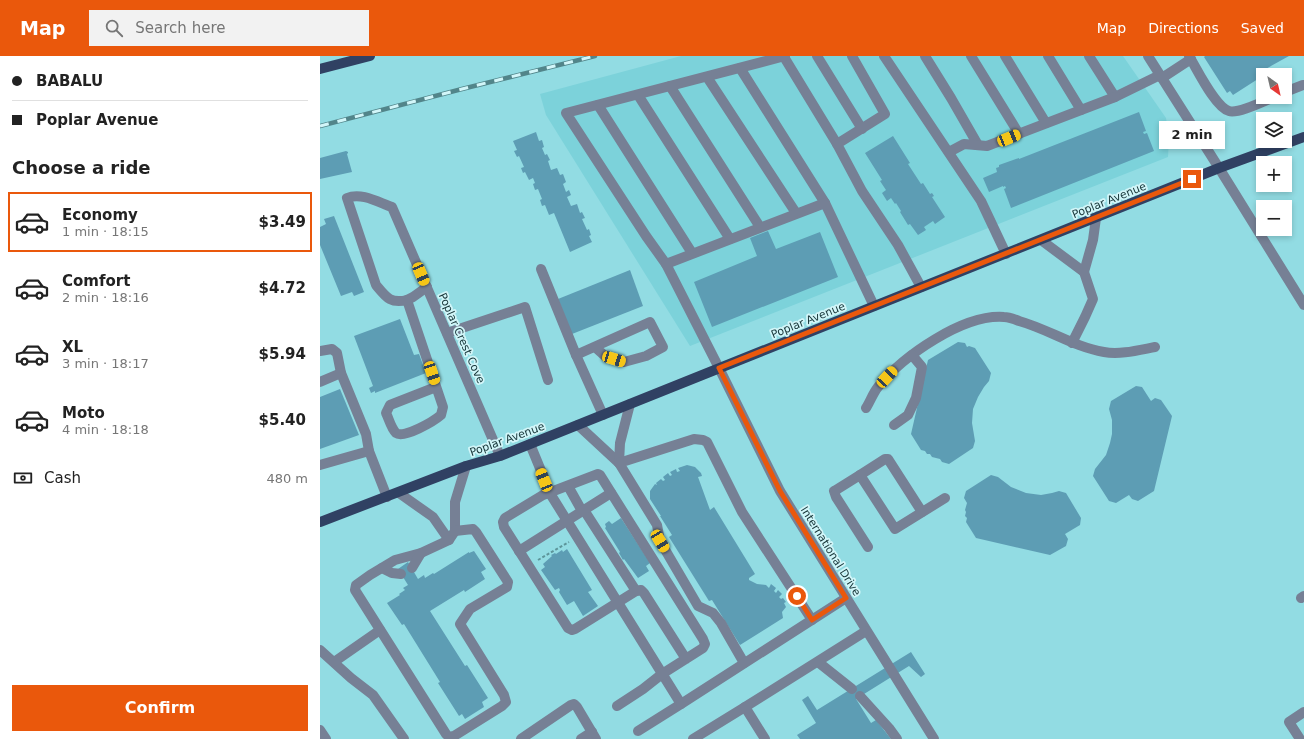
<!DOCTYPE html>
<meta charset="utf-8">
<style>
:root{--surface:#fff;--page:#f2f2f2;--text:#222;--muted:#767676;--line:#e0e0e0;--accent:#ea580c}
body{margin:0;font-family:"DejaVu Sans",sans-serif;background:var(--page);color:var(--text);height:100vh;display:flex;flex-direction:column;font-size:15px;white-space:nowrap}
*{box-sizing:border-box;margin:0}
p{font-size:13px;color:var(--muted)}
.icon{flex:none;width:22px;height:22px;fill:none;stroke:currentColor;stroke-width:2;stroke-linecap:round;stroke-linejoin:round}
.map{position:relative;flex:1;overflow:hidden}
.drawer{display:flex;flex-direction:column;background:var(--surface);width:320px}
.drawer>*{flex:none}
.banner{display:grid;align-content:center;height:88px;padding:0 12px;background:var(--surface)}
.needle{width:26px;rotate:146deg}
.buttons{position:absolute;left:936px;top:12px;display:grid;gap:8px}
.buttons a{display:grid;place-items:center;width:36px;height:36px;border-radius:0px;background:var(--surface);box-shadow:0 2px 6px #0003;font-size:20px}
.end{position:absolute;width:18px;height:18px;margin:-9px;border:5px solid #ea580c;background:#fff;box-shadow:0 0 0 2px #fff}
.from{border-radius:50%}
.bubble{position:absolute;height:28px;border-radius:0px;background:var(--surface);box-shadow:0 2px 6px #0003;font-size:13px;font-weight:800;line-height:28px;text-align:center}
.car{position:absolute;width:12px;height:24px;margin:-12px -6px;border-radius:5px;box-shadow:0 0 3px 1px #0007;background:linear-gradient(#f5c518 24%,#345 0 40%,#f5c518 0 76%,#345 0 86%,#f5c518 0)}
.banner b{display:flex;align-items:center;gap:14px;height:38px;font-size:15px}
.banner b+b{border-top:1px solid var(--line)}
.banner i{width:10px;height:10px;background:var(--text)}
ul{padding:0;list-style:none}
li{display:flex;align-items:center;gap:12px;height:60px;margin:0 8px 6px;padding:0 4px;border:2px solid transparent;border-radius:0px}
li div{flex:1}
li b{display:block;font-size:15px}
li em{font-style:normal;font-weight:800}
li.active{border-color:var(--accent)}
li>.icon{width:36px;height:36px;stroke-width:1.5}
h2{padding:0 12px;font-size:18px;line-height:48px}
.pay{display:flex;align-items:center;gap:10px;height:44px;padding:0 12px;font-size:15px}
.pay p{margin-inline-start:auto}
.primary-button{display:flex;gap:8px;margin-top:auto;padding:8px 12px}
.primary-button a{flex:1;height:46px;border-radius:0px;background:var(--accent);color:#fff;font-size:16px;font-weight:800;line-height:46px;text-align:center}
header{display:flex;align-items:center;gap:24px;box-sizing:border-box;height:56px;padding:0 20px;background:var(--accent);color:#fff}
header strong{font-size:19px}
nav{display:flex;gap:22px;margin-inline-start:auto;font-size:14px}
.search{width:280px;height:36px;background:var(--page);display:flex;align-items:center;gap:10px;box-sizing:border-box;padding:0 14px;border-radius:0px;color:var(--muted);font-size:15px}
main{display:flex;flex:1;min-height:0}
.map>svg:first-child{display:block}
</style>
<header>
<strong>Map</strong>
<div class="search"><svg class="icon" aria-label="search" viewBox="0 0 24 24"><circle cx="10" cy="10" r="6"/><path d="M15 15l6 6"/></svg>Search here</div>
<nav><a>Map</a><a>Directions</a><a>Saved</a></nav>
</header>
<main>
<section class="drawer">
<div class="banner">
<b><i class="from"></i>BABALU</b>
<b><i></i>Poplar Avenue</b>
</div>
<h2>Choose a ride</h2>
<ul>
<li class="active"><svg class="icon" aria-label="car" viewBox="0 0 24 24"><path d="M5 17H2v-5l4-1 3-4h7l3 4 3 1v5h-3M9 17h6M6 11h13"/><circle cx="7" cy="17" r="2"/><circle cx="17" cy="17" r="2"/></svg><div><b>Economy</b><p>1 min · 18:15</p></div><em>$3.49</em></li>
<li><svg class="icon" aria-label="car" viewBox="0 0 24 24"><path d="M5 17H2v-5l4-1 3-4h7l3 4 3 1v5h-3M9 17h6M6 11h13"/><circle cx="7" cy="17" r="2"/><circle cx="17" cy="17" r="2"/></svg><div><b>Comfort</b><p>2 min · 18:16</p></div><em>$4.72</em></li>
<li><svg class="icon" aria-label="car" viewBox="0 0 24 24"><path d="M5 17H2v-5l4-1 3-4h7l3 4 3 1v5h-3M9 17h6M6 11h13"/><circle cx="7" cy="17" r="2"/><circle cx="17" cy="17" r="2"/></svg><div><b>XL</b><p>3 min · 18:17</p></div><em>$5.94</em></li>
<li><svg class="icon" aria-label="car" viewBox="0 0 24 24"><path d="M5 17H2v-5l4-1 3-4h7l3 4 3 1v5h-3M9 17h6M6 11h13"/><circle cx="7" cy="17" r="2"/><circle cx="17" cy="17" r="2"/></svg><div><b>Moto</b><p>4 min · 18:18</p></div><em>$5.40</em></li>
</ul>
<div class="pay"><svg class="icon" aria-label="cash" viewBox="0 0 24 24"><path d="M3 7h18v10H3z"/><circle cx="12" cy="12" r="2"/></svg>Cash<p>480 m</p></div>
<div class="primary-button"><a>Confirm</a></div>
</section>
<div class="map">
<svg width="984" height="683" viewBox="0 0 984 683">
<rect width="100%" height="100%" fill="#92dce3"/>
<!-- built -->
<path fill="#7cd2da" d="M361,0H803L846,62L849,83L848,101L370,290L226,59L220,38Z"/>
<!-- building -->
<g fill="#5d9db4">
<path d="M885,0H969L942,15L938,17L941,21L913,39L910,35L907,37L884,1Z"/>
<path d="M819,56L826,75L823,76L824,78L827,77L834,95L691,152L684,133L686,132L685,130L683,131V130L669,136L663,122L677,116L676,112L679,111V109L699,102V103Z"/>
<path d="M216,76L219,85L222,84L224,91L222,92L225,99L227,98L230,104L228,105L231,114L237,112L240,119L243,118L246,126L243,128L246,136L249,134L251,139L247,141L251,150L257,148L260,157L262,156L265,162L262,163L267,174L269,173L271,179L269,180L272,186L250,196L234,157L229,159L225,149L222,150L220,144L222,143L218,133L215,134L213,128L215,127L213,122L209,124L205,116L203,117L201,112L204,111L199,100L197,101L194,95L197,94L193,85Z"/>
<path d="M573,80L590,107L588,108L601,128L603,127L610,138L612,137L614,140L612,141L625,161L615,168L613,165L604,171L606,174L598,179L590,168L588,169L580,156L581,155L576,147L575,148L571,142L567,145L562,137L566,134L560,125L562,124L545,97Z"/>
<path d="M26,95L28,96V97L27,98L32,116L0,123V102Z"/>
<path d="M14,160L44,236L34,240L32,236L21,240L0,189V171L6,168L4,163Z"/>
<path d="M448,175L456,193L500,176L518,221L392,271L374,226L437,200L430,182Z"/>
<path d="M310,214L323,250L252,278L238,243Z"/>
<path d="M80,263L94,299L99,298L106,317L55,337V335L51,337L49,332L53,330L34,280Z"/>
<path d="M638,286L645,287L647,291L649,290L655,292L671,317L669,325L664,331L658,341L653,353L652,367L655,385L653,392L629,408L622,406L620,403L612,401L610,398H607L605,395L601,394L591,378L608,304Z"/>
<path d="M816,330L822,331L831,345L835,342L841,344L852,360L834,435L818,445L812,443L809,439L796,447L789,445L773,420L775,413L786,399L790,387L792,378V364L789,353L791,345Z"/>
<path d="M20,333L39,379L0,393V341Z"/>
<path d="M367,409L375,411L381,417L382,420L378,421L390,454L394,451L435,518L429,522V524L437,528L446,529L449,532L451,528L456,532L454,535L456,537L458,534L462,538L459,541L461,543L463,542L466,546L464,547L466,551L462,556L463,562L420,589L392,544L389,545L349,481L352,479L340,460H341L330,443V435L335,428L337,429L336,427L341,423L343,425L345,424L343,421L348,417L350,420L352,419L350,416L356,413L357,416L360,415L358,412Z"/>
<path d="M671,419L678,421L691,431L706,437L721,439L732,437L739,435L746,437L761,462L760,469L745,478L748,483L746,490L730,499L656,482L646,466L647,462L645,460L646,456L645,454L647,447L644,442L646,435Z"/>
<path d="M301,462L330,507L326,510L329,515L318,522L304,503L303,504L299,497L300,496L285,472L286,471L285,468L289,465L292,468Z"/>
<path d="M247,493L272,534L268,536L278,550L263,560L254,545L247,549L239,536L240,534L239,532L235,534L221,514L225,511L223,508L232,500L231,499L235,497L236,498L242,494L243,496Z"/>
<path d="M154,495L166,513L161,516L165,523L145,536L144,534L110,555L145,610L147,609L168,642L162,646L164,651L145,663L142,658L139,660L118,627L120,626L84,568L82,569L67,547L80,539L79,538L85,534L83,532L88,529L78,513L88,506L98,523L104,519L105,522L113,517L114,518L149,496V497Z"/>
<path d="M591,596L605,618L601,621L589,610L536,643L551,667L556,664L571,683H480L477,679L496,667L482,644L488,640L497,654Z"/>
</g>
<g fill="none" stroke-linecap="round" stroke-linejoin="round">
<!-- path -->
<path stroke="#5d959a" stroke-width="2" stroke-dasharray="3 2" stroke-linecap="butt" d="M218,504L249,486"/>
<!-- minor -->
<g stroke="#768095" stroke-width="10">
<path d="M497,0L542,73"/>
<path d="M532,0L565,58L517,88L542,135L578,189L601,231"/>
<path d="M564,0L661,145L686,198"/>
<path d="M605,0L631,42L658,89"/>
<path d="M651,0L699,78"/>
<path d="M685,0L726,67"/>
<path d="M728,0L761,54"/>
<path d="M769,0L795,41L840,19"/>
<path d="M828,0L899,112L984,249"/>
<path d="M869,0C877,13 895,51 909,55C918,58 944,45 954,41"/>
<path d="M464,1L517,88"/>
<path d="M420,12L505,147"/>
<path d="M387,21L476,157"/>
<path d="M842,22L871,3"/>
<path d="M350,30L440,171"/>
<path d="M965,36L983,29"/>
<path d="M318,39L410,183"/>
<path d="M278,49L372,197"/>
<path d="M629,96L644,88L667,90L795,41"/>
<path d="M721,184L764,216L773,184L776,162"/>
<path d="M346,208L326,180L246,57L465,0"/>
<path d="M221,213L256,299"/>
<path d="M107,231L93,241L87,244L123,351L121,359C114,365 84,383 76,377C71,372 69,363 66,357L70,349L116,331"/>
<path d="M87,244C70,248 66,241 56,229L27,142C41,136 58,146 72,151L180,400"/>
<path d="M554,250L505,147L346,208L399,312L460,435L614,683"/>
<path d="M127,277L205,251L228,324"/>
<path d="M752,287L765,261L773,243L764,216"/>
<path d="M275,291L285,300L304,306L326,300L343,291L330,266L256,299L283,359"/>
<path d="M0,295L12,293L17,297L21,317L46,378L49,395"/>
<path d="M0,326L21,317"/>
<path d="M546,352C550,346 553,337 558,331C583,300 643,258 684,261C689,261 694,263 699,265C728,273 754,291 784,296C800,299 819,294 835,291"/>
<path d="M258,369L299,407"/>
<path d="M574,369L588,359L596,342L602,311L592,299"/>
<path d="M210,388L231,439L361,648L318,675"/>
<path d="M299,407L300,387L310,348"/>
<path d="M0,409L49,395L67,441"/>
<path d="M540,419L565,403H568L602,456"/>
<path d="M248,430L262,455"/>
<path d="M79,437L113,461L129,484L135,475V446L146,410"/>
<path d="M264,454L316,535"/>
<path d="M129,484L101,497L75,504L50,519L36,529L35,534L126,678L129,681L134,680L182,650L186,646L184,639L140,568L150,553L187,531L188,526L156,476L153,473L135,475"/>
<path d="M548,491L516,441L514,435L516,434L540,419L575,473L625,442"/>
<path d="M199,495L291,437"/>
<path d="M62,512L72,517L81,518"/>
<path d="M92,512L101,497"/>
<path d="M981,542L984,540"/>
<path d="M0,594L31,622L53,639L84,683"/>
<path d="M14,606L60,574"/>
<path d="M498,606L532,633"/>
<path d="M424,607L401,567L393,557L378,550L340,485L337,469L299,407L374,383L383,384L387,386L422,456L492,564"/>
<path d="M540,640L569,672L577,683"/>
<path d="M361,648L526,542"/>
<path d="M297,650L323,633L342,618L383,592L385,588L383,583L280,419L278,418L223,439L185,462L183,466L184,471L248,572L252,574L255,573L316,535L321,534L324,537L366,603"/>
<path d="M0,674L6,683"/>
<path d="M201,683L251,649L254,648L257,651L276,683"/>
<path d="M261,683L272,676"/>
<path d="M373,683L425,651"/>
<path d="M445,683L425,651L546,575"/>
<path d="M980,683L969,666L984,656"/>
</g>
<!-- major -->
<g stroke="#304163" stroke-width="10">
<path d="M0,13L50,0"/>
<path d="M0,466L146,410L180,400L899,112L984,81"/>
</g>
<!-- rail casing -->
<g stroke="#52858a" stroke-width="4.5">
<path id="rail" d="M0,70L142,33L275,0"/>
</g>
<!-- rail -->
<use href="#rail" stroke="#d2f6f9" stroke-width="3" stroke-dasharray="9" stroke-linecap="butt"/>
</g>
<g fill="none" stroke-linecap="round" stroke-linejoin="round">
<!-- route -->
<path stroke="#ea580c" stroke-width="5" d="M477,540L492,564L526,542L460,435L399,312L872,123"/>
</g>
<g text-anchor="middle" stroke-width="3.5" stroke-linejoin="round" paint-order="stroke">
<!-- street labels -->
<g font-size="11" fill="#163538" stroke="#d2f6f9">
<text transform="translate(789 144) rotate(-22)" y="4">Poplar Avenue</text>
<text transform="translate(488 264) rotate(-22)" y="4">Poplar Avenue</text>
<text transform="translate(142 282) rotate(66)" y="4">Poplar Crest Cove</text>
<text transform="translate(187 383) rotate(-20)" y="4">Poplar Avenue</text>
<text transform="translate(511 495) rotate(58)" y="4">International Drive</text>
</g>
</g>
</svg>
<div class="buttons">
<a><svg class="needle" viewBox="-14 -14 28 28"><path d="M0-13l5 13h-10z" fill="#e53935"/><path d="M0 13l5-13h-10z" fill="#767676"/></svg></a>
<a><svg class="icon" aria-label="layers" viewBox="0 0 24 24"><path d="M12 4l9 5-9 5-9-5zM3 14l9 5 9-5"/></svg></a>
<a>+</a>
<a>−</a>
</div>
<i class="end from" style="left:477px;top:540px"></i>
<i class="end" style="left:872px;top:123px"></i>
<div class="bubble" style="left:839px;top:65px;width:66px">2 min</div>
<i class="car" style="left:689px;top:82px;rotate:68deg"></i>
<i class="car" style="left:101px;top:218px;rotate:157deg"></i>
<i class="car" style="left:294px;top:303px;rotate:107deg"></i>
<i class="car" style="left:112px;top:317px;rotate:161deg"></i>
<i class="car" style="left:567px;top:321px;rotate:43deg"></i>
<i class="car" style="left:224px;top:424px;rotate:338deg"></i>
<i class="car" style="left:340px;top:485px;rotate:149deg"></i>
</div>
</main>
